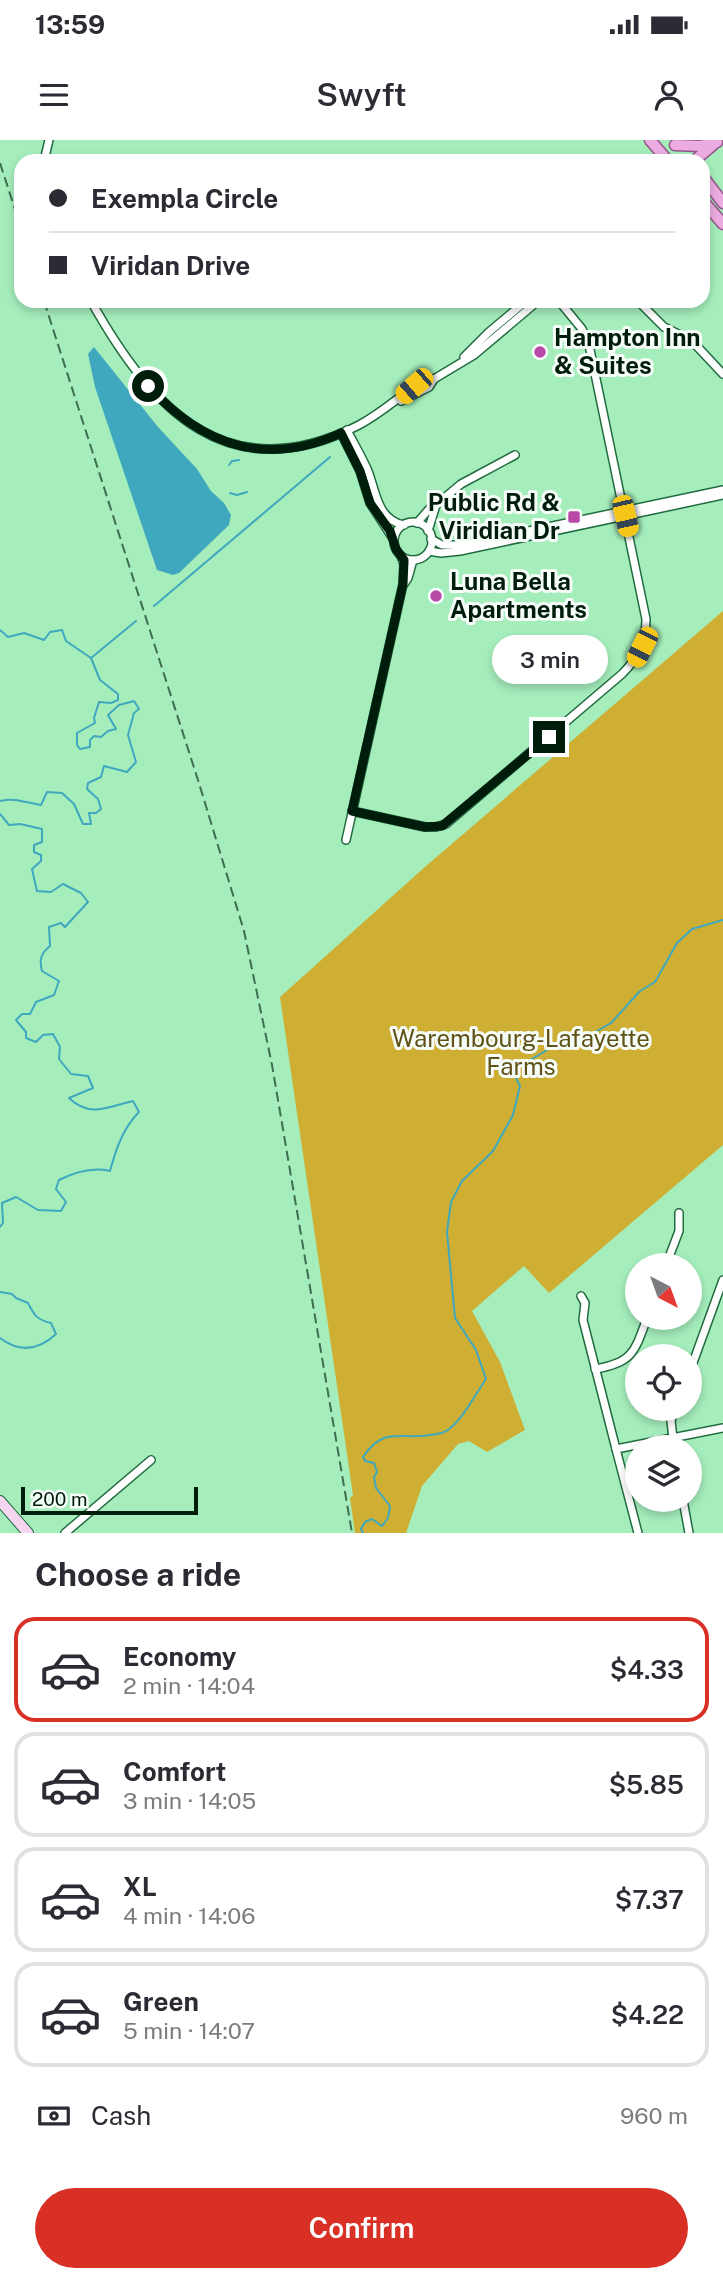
<!DOCTYPE html>
<meta charset="utf-8">
<style>
:root{--surface:#fff;--page:#f2f2f3;--text:#2b2b33;--muted:#7c7c81;--line:#e1e1e2;--accent:#d93025}
body{margin:0;font-family:"Public Sans",sans-serif;background:var(--page);color:var(--text);height:100vh;display:flex;flex-direction:column;font-size:26px;white-space:nowrap}
*{box-sizing:border-box;margin:0}
p{font-size:23px;color:var(--muted)}
.icon{flex:none;width:38px;height:38px;fill:none;stroke:currentColor;stroke-width:2;stroke-linecap:round;stroke-linejoin:round}
.map{position:relative;height:1393px;overflow:hidden}
.details{display:flex;flex-direction:column;background:var(--surface);flex:1}
.details>*{flex:none}
.guide{position:absolute;left:14px;top:14px;width:696px;height:154px;border-radius:21px;box-shadow:0 4px 10px #0003;display:grid;align-content:center;height:154px;padding:0 35px;background:var(--surface)}
.needle{width:46px;rotate:139deg}
.controls{position:absolute;left:625px;top:1113px;display:grid;gap:14px}
.controls a{display:grid;place-items:center;width:77px;height:77px;border-radius:50%;background:var(--surface);box-shadow:0 4px 10px #0003;font-size:35px}
.scale{position:absolute;left:21px;bottom:18px;width:177px;box-sizing:border-box;padding-left:7px;border:4px solid #001d0b;border-top:0;font-size:19px;line-height:24px;white-space:nowrap;color:#001d0b;-webkit-text-stroke:5px #f6fdf8;paint-order:stroke}
.end{position:absolute;width:32px;height:32px;margin:-16px;border:9px solid #001d0b;background:#fff;box-shadow:0 0 0 4px #fff}
.from{border-radius:50%}
.bubble{position:absolute;height:49px;border-radius:24px;background:var(--surface);box-shadow:0 4px 10px #0003;font-size:23px;font-weight:600;line-height:49px;text-align:center}
.car{position:absolute;width:21px;height:42px;margin:-21px -10px;border-radius:9px;box-shadow:0 0 5px 2px #0007;background:linear-gradient(#f5c518 24%,#345 0 40%,#f5c518 0 76%,#345 0 86%,#f5c518 0)}
.guide b{display:flex;align-items:center;gap:24px;height:66px;font-size:26px}
.guide b+b{border-top:2px solid var(--line)}
.guide i{width:18px;height:18px;background:var(--text)}
ul{padding:0;list-style:none}
li{display:flex;align-items:center;gap:21px;height:105px;margin:0 14px 10px;padding:0 21px;border:4px solid var(--line);border-radius:21px}
li div{flex:1}
li b{display:block;font-size:26px}
li em{font-style:normal;font-weight:600}
li.selected{border-color:var(--accent)}
li>.icon{width:63px;height:63px;stroke-width:1.5}
h2{padding:0 35px;font-size:32px;line-height:84px}
.pay{display:flex;align-items:center;gap:18px;height:77px;padding:0 35px;font-size:26px}
.pay p{margin-inline-start:auto}
.primary-button{display:flex;gap:14px;margin-top:auto;padding:14px 35px}
.primary-button a{flex:1;height:80px;border-radius:42px;background:var(--accent);color:#fff;font-size:28px;font-weight:600;line-height:80px;text-align:center}
.status{display:flex;justify-content:space-between;align-items:center;height:49px;padding:0 35px;background:var(--surface);direction:ltr}
.status svg{height:19px;fill:currentColor}
header{display:flex;justify-content:space-between;align-items:center;height:91px;padding:0 35px;background:var(--surface);font-size:32px;font-weight:600}
.map>svg:first-child{display:block}
</style>
<div class="status"><b>13:59</b><svg viewBox="0 0 49 12"><path d="M0 12V9h3v3zM5 12V6h3v6zM10 12V3h3v9zM15 12V0h3v12zM26 1h20v11H26zM47 4h2v5h-2z"/></svg></div>
<header><svg class="icon" aria-label="menu" viewBox="0 0 24 24"><path d="M4 6h16M4 12h16M4 18h16"/></svg>Swyft<svg class="icon" aria-label="person" viewBox="0 0 24 24"><circle cx="12" cy="8" r="4"/><path d="M4 21q1-7 8-7t8 7"/></svg></header>
<div class="map">
<svg width="723" height="1393" viewBox="0 0 723 1393">
<rect width="100%" height="100%" fill="#a5eebc"/>
<!-- green -->
<path fill="#ceaf33" d="M723,471V1005L549,1153L524,1126L472,1171L500,1222L525,1290L487,1312L469,1301L458,1304L422,1346L406,1393H355L350,1358L353,1355L280,857L426,726Z"/>
<!-- water -->
<path fill="#40a8be" d="M94,207L158,287L197,329L211,351L224,363L231,375L229,385L179,433L173,435L157,430L95,247L88,214Z"/>
<g fill="none" stroke-linecap="round" stroke-linejoin="round">
<!-- stream -->
<g stroke="#40a8be" stroke-width="2">
<path d="M229,325L232,321L239,320"/>
<path d="M230,353L237,355L247,352"/>
<path d="M154,466L330,317"/>
<path d="M0,490L8,497L24,493L44,500L50,492L62,490L66,501L91,518L100,540L118,554V560L111,563L99,562L94,578L95,583L77,593V605L80,609L90,607V600L94,596L101,597L108,591L116,589L108,575L119,565L134,561L139,569L134,573L128,595L136,622L127,632L104,626L101,637L88,643L87,649L98,659L101,669L96,673H89L91,684H83L74,664L62,653L47,652L41,665C27,663 15,657 0,661"/>
<path d="M91,518L136,481"/>
<path d="M0,674L9,685L20,684L42,689V702L34,705V712L41,715V721L32,729L37,751L51,752L63,744L81,753L88,762L65,787L61,783L49,787L50,806C41,813 39,820 42,831L59,841L54,855L36,862L30,874H22L16,880L26,892V898L36,902L43,895L53,894L60,907L59,919L71,934L88,936L93,948L69,958C90,978 107,967 133,961L139,972C123,988 116,1009 110,1031C93,1027 75,1032 59,1040L56,1049L66,1062L61,1071L38,1070L16,1057L2,1063L3,1083L0,1087"/>
<path d="M0,1152L12,1154L16,1158L28,1163C34,1175 37,1180 51,1183L56,1194C38,1211 20,1213 0,1198"/>
<path d="M363,1393L361,1389L365,1382L372,1379L382,1386L388,1378L390,1366L376,1348L374,1337L377,1332L374,1323L365,1321L363,1317C384,1286 398,1300 430,1295C436,1294 442,1294 446,1291C461,1283 476,1253 486,1239L476,1210L455,1178L447,1092L451,1062L462,1041L493,1011L513,975L520,946L515,936V929L554,906L576,903L611,883L640,851L655,842L677,803L692,789L723,780"/>
</g>
<!-- street casing -->
<g stroke="#216b40" stroke-width="10">
<g id="street">
<path d="M44,21L49,0"/>
<path d="M91,161C152,270 228,352 359,285C384,272 401,254 425,240L434,239"/>
<path d="M638,161L664,187L692,201L723,234"/>
<path d="M464,217L489,192L526,161"/>
<path d="M401,261L429,247L434,239L474,215L538,161"/>
<path d="M347,290C354,304 362,317 368,331C376,351 377,380 404,385"/>
<path d="M341,293L360,331L370,363L394,400"/>
<path d="M436,365L461,344L515,315"/>
<circle cx="413" cy="401" r="19"/>
<path d="M417,383L430,368L436,365L428,391"/>
<path d="M431,399L442,405H462L723,350"/>
<path d="M429,411L441,413L460,411L723,355"/>
<path d="M404,444L408,438L413,420"/>
<path d="M352,671L425,687H436L446,684L622,534C638,518 646,502 646,479L589,205L582,189L559,161"/>
<path d="M346,700L403,444L404,424L401,416"/>
<path d="M666,1125L679,1091V1073"/>
<path d="M581,1156L585,1163L583,1180L616,1309"/>
<path d="M595,1229C633,1223 635,1211 647,1178"/>
<path d="M690,1231L723,1140"/>
<path d="M674,1307L671,1281L675,1269"/>
<path d="M683,1360L689,1393"/>
<path d="M65,1393L151,1320"/>
<path d="M638,1393L616,1309L723,1288"/>
</g>
</g>
<!-- secondary casing -->
<g stroke="#216b40" stroke-width="12">
<path id="secondary" d="M0,1361L28,1393"/>
</g>
<!-- primary casing -->
<g stroke="#925689" stroke-width="13">
<g id="primary">
<path d="M650,0L668,21"/>
<path d="M675,5L700,6L717,2"/>
<path d="M694,21L714,4"/>
<path d="M704,38L723,63"/>
<path d="M704,62L723,84"/>
</g>
</g>
<!-- street -->
<use href="#street" stroke="#fff" stroke-width="7"/>
<!-- secondary -->
<use href="#secondary" stroke="#f6d5f0" stroke-width="10"/>
<!-- primary -->
<use href="#primary" stroke="#ecace1" stroke-width="10"/>
<!-- rail -->
<g stroke="#3f6d4f" stroke-width="2" stroke-dasharray="10 5" stroke-linecap="butt">
<path d="M0,23L21,88"/>
<path d="M44,161L198,640L244,791L272,925L352,1393"/>
</g>
</g>
<g fill="none" stroke-linecap="round" stroke-linejoin="round">
<!-- route -->
<path stroke="#001d0b" stroke-width="9" d="M148,246C202,305 265,328 341,293L360,331L370,363L390,391L396,409L404,420L403,444L352,671L425,687L442,686L549,597"/>
</g>
<!-- markers -->
<g fill="#b849a7" stroke="#f6fdf8" stroke-width="2.5">
<circle cx="540" cy="212" r="7"/>
<rect x="567" y="370" width="14" height="14" rx="3.5"/>
<circle cx="436" cy="456" r="7"/>
</g>
<g text-anchor="middle" stroke-width="6" stroke-linejoin="round" paint-order="stroke">
<!-- poi labels -->
<g font-size="24" font-weight="bold" fill="#001d0b" stroke="#f6fdf8" text-anchor="start">
<text x="554" y="206">Hampton Inn<tspan x="554" dy="28">&amp; Suites</tspan></text>
<text x="560" y="371" text-anchor="end">Public Rd &amp;<tspan x="560" dy="28">Viridian Dr</tspan></text>
<text x="450" y="450">Luna Bella<tspan x="450" dy="28">Apartments</tspan></text>
</g>
<!-- park labels -->
<g font-size="24" fill="#605116" stroke="#f6fdf8">
<text x="521" y="907">Warembourg-Lafayette<tspan x="521" dy="28">Farms</tspan></text>
</g>
</g>
</svg>
<div class="controls">
<a><svg class="needle" viewBox="-14 -14 28 28"><path d="M0-13l5 13h-10z" fill="#e53935"/><path d="M0 13l5-13h-10z" fill="#7c7c81"/></svg></a>
<a><svg class="icon" aria-label="locate" viewBox="0 0 24 24"><circle cx="12" cy="12" r="6"/><path d="M12 2v4M12 18v4M2 12h4M18 12h4"/></svg></a>
<a><svg class="icon" aria-label="layers" viewBox="0 0 24 24"><path d="M12 4l9 5-9 5-9-5zM3 14l9 5 9-5"/></svg></a>
</div>
<div class="scale">200 m</div>
<i class="end from" style="left:148px;top:246px"></i>
<i class="end" style="left:549px;top:597px"></i>
<div class="bubble" style="left:492px;top:495px;width:116px">3 min</div>
<i class="car" style="left:414px;top:246px;rotate:229deg"></i>
<i class="car" style="left:625px;top:376px;rotate:167deg"></i>
<i class="car" style="left:642px;top:507px;rotate:207deg"></i>
<div class="guide">
<b><i class="from"></i>Exempla Circle</b>
<b><i></i>Viridan Drive</b>
</div>
</div>
<section class="details">
<h2>Choose a ride</h2>
<ul>
<li class="selected"><svg class="icon" aria-label="car" viewBox="0 0 24 24"><path d="M5 17H2v-5l4-1 3-4h7l3 4 3 1v5h-3M9 17h6M6 11h13"/><circle cx="7" cy="17" r="2"/><circle cx="17" cy="17" r="2"/></svg><div><b>Economy</b><p>2 min · 14:04</p></div><em>$4.33</em></li>
<li><svg class="icon" aria-label="car" viewBox="0 0 24 24"><path d="M5 17H2v-5l4-1 3-4h7l3 4 3 1v5h-3M9 17h6M6 11h13"/><circle cx="7" cy="17" r="2"/><circle cx="17" cy="17" r="2"/></svg><div><b>Comfort</b><p>3 min · 14:05</p></div><em>$5.85</em></li>
<li><svg class="icon" aria-label="car" viewBox="0 0 24 24"><path d="M5 17H2v-5l4-1 3-4h7l3 4 3 1v5h-3M9 17h6M6 11h13"/><circle cx="7" cy="17" r="2"/><circle cx="17" cy="17" r="2"/></svg><div><b>XL</b><p>4 min · 14:06</p></div><em>$7.37</em></li>
<li><svg class="icon" aria-label="car" viewBox="0 0 24 24"><path d="M5 17H2v-5l4-1 3-4h7l3 4 3 1v5h-3M9 17h6M6 11h13"/><circle cx="7" cy="17" r="2"/><circle cx="17" cy="17" r="2"/></svg><div><b>Green</b><p>5 min · 14:07</p></div><em>$4.22</em></li>
</ul>
<div class="pay"><svg class="icon" aria-label="cash" viewBox="0 0 24 24"><path d="M3 7h18v10H3z"/><circle cx="12" cy="12" r="2"/></svg>Cash<p>960 m</p></div>
<div class="primary-button"><a>Confirm</a></div>
</section>
